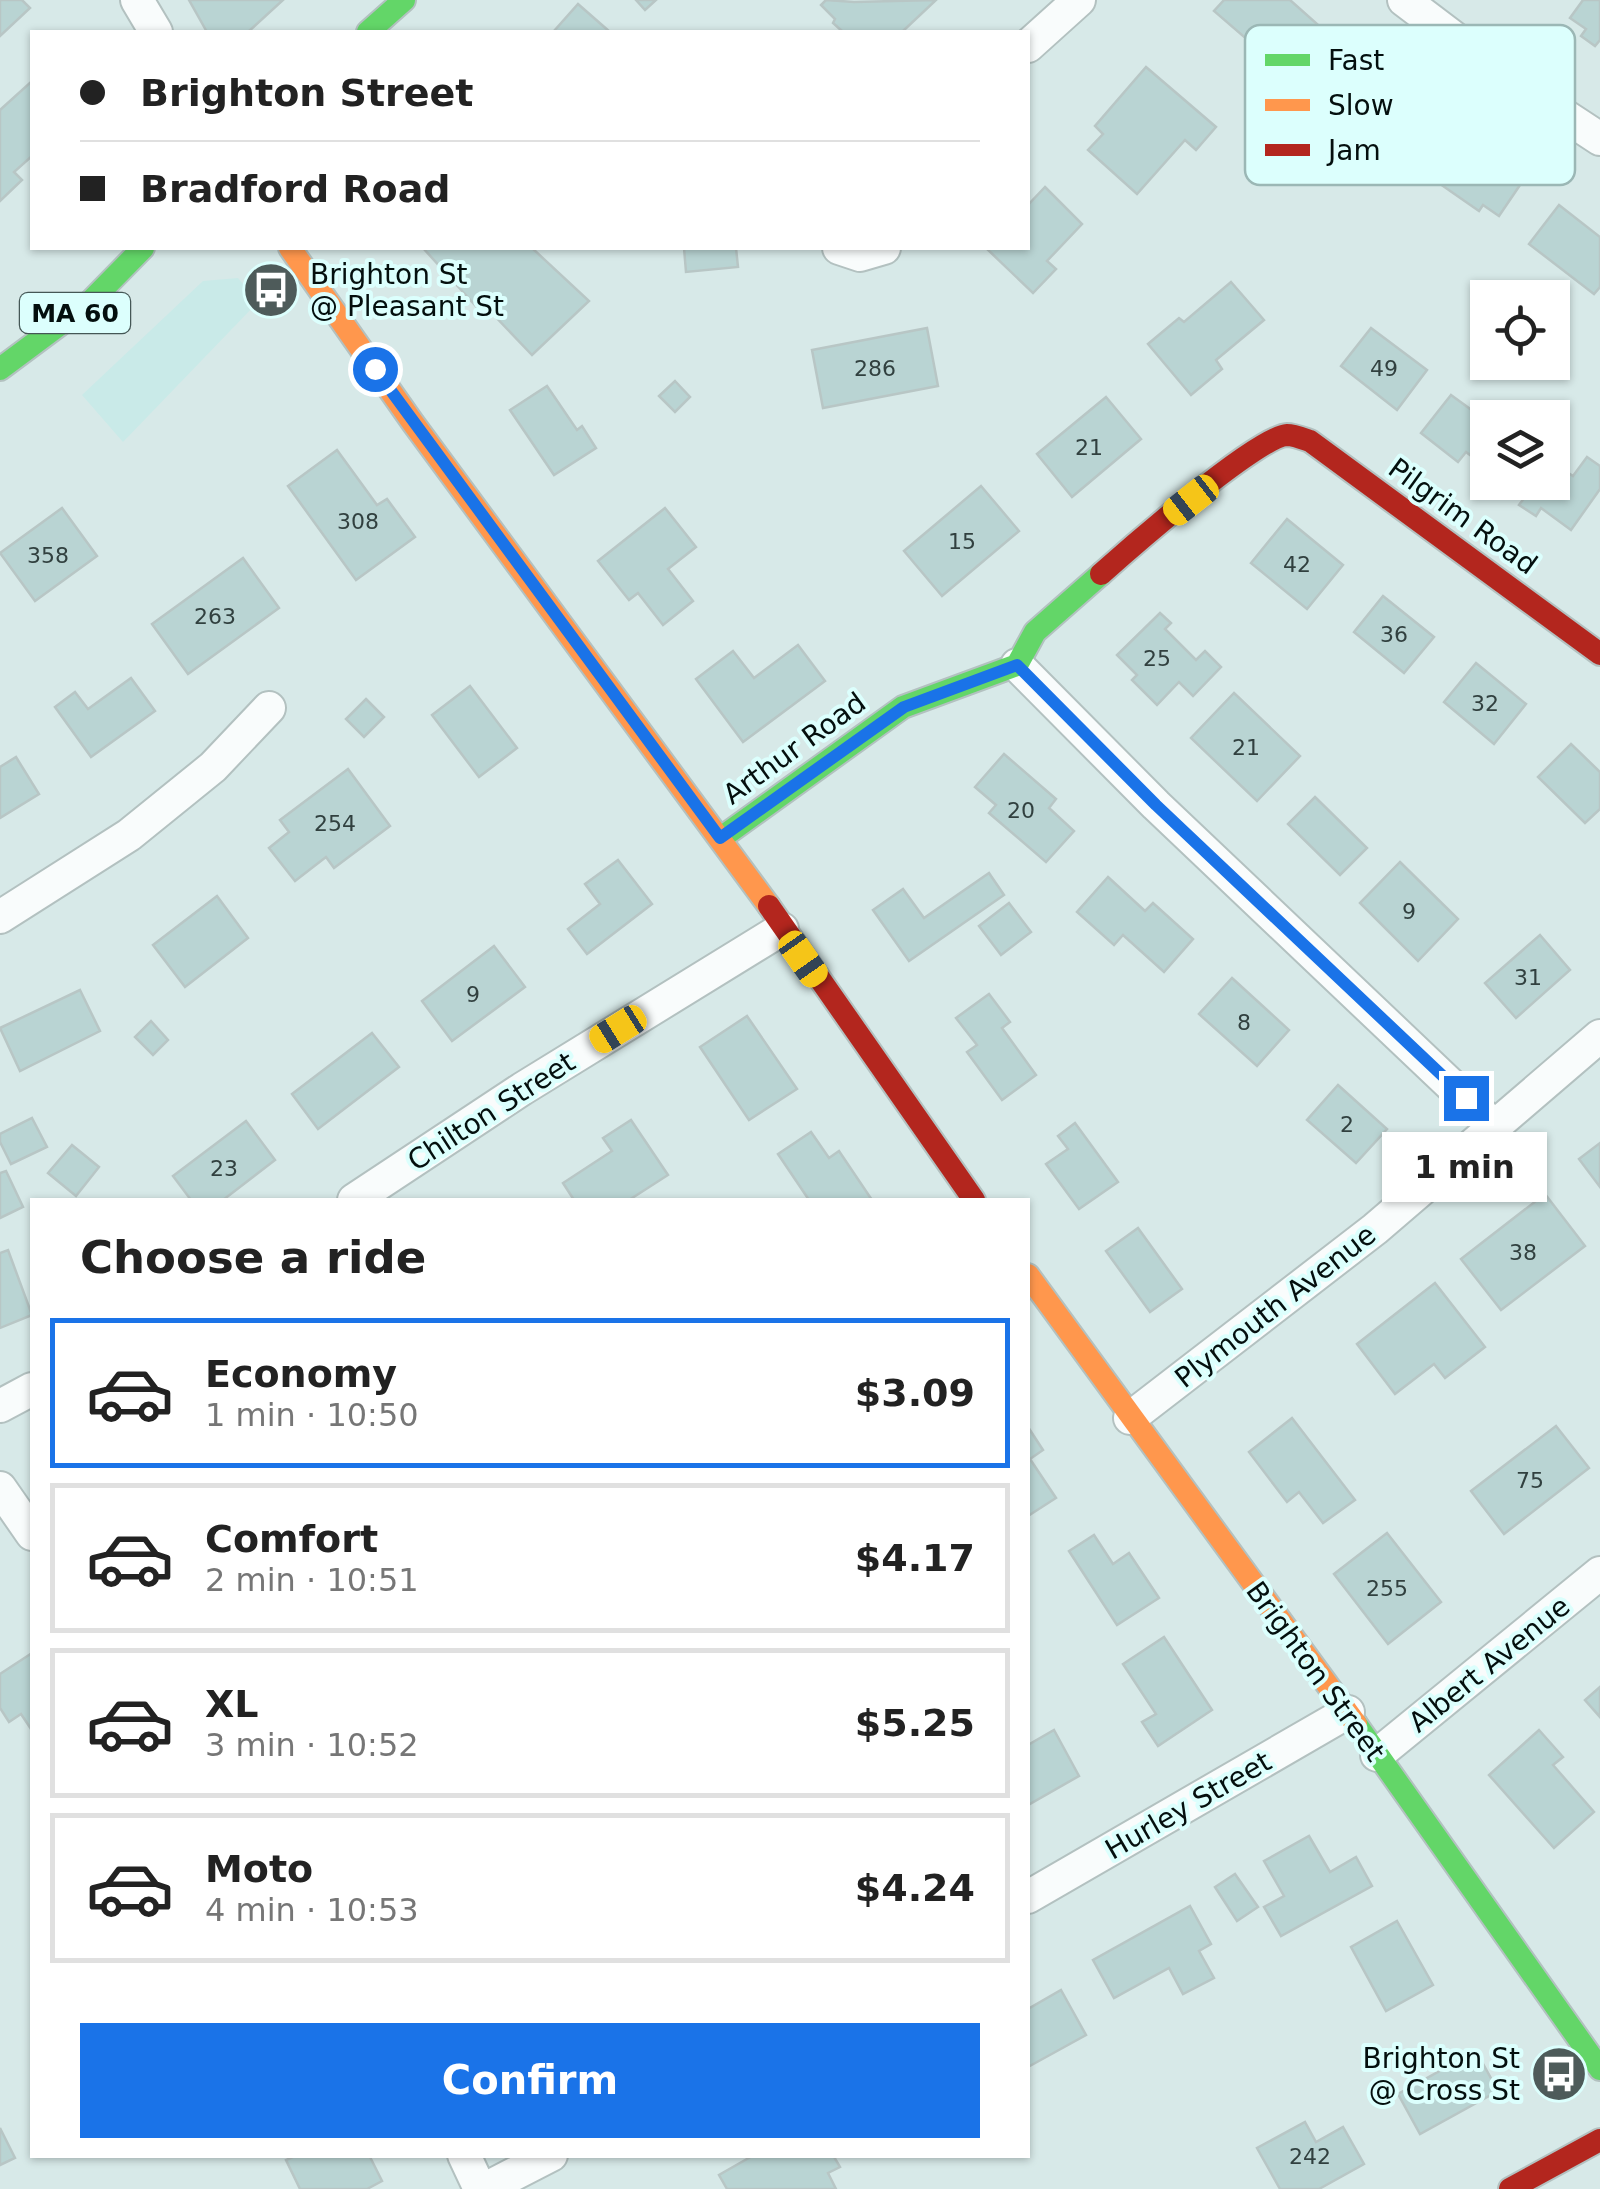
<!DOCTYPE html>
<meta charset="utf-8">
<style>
:root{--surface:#fff;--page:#f2f2f2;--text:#222;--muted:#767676;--line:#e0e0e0;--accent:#1a73e8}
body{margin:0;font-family:"DejaVu Sans",sans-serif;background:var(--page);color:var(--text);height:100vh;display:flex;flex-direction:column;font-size:38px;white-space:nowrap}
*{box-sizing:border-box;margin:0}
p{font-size:32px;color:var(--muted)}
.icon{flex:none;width:55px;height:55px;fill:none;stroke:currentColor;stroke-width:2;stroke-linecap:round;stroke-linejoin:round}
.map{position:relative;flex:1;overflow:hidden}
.drawer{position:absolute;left:30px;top:1198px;width:1000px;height:960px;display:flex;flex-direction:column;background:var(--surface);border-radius:0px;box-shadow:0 2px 8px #0004}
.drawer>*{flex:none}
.top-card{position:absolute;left:30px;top:30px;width:1000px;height:220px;border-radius:0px;box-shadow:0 2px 8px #0004;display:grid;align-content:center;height:220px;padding:0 50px;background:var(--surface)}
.fabs{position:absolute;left:1470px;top:280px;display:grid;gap:20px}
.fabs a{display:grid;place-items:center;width:100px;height:100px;border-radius:0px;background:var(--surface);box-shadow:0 2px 8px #0004;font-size:50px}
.end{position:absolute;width:45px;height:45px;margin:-22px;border:12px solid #1a73e8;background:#fff;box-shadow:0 0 0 5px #fff}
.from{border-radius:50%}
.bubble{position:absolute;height:70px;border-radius:0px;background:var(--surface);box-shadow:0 2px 8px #0004;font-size:32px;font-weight:700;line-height:70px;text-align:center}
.car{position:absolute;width:30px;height:60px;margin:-30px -15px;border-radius:12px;box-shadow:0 0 8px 2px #0007;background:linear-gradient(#f5c518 24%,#345 0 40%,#f5c518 0 76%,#345 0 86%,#f5c518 0)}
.top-card b{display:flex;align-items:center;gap:35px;height:95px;font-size:38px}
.top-card b+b{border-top:2px solid var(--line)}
.top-card i{width:25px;height:25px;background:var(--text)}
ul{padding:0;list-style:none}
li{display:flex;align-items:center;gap:30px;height:150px;margin:0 20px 15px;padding:0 30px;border:5px solid var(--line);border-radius:0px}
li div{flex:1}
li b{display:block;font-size:38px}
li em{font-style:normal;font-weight:700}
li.on{border-color:var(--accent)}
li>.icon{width:90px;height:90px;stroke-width:1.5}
h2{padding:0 50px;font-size:45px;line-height:120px}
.action{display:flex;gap:20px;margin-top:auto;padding:20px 50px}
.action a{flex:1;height:115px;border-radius:0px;background:var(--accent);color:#fff;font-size:40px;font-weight:700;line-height:115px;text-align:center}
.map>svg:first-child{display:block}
</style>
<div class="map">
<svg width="1600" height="2189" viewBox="0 0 1600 2189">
<rect width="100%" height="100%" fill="#d7e9e8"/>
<!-- built -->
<path fill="#c9eae8" d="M238,278L258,302L123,442L82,395L203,281Z"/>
<!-- building -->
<g fill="#b9d4d3" stroke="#b8c6c5" stroke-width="2.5">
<path d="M0,0H22L30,8L0,36Z"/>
<path d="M189,0H283L248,32H207Z"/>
<path d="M636,0H656L645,10Z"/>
<path d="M826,0L854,2L936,0L902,32H843L833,23L835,19L821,5Z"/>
<path d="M1224,0H1290L1325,31L1292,68L1255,35L1250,42L1214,11Z"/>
<path d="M1583,0H1600V40L1595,46L1581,36L1586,29L1570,18Z"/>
<path d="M578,4L610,32L554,31Z"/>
<path d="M1146,67L1216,127L1196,150L1185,140L1137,194L1088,150L1103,134L1095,126Z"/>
<path d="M32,81V156L14,172L22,180L0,201V110Z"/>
<path d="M1458,134L1509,167L1504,174L1520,185L1499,216L1483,205L1479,211L1430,177Z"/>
<path d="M1045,187L1082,224L1047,261L1056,269L1033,293L986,248H1028V205Z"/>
<path d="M1559,205L1600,237V287L1594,294L1529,244Z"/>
<path d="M423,248H532L589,301L532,355L488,309L483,314Z"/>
<path d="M684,248H736L738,267L686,272Z"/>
<path d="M1231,282L1264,320L1216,360L1222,369L1191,395L1148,344L1179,318L1184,322Z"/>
<path d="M927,328L938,386L823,408L812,350Z"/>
<path d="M1371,328L1427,370L1397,410L1341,366Z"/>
<path d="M675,381L690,397L675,412L659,396Z"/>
<path d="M547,386L577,430L582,426L596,448L554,475L510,410Z"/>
<path d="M1451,395L1488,422V458L1482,464L1466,452L1458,462L1421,433Z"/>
<path d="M1106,397L1141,439L1072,497L1037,454Z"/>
<path d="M337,450L377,505L387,499L415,537L356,580L288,486Z"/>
<path d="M1587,457L1600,466V489L1571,530L1541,508L1536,516L1519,505L1525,497L1510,487L1513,482H1552V462L1573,476Z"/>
<path d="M981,486L1019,531L942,596L904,551Z"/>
<path d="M62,508L97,556L35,601L0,553Z"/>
<path d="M665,508L696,547L668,569L693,601L663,625L638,593L629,600L598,561Z"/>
<path d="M1287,519L1343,565L1307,609L1251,563Z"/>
<path d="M243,558L279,608L188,674L152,624Z"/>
<path d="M1383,596L1434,637L1404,673L1354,632Z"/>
<path d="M1160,613L1171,623L1165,629L1196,660L1205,651L1221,667L1193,696L1179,682L1157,705L1132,680L1137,675L1117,655Z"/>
<path d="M798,645L825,681L743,742L696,679L733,651L754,678Z"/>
<path d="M1476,663L1526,704L1494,744L1444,702Z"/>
<path d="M131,678L155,711L91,757L55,707L75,692L88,709Z"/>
<path d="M470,686L517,748L479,777L432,715Z"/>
<path d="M1234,693L1300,756L1257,801L1191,738Z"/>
<path d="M366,699L384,717L364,737L346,719Z"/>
<path d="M1571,744L1600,772V809L1585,823L1538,777Z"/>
<path d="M1004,754L1056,799L1049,808L1074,831L1046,862L989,813L996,805L975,787Z"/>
<path d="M16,757L39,794L0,818V767Z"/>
<path d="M348,769L390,826L334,868L326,857L295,881L269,848L289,832L280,820Z"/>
<path d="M1315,797L1367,848L1340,875L1288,824Z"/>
<path d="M618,860L652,904L587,954L568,929L600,904L585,884Z"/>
<path d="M1400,862L1458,919L1418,961L1360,903Z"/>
<path d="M989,873L1004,895L909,961L873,910L903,889L924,918Z"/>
<path d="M1108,877L1145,911L1153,903L1193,939L1164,972L1123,935L1114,945L1077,912Z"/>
<path d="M217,896L248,938L185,987L153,945Z"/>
<path d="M1009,903L1031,932L1001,955L979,926Z"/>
<path d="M1540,935L1570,970L1516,1018L1485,983Z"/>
<path d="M494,946L525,987L452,1041L422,1001Z"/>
<path d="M1232,978L1289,1030L1257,1066L1199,1014Z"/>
<path d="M80,990L100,1031L20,1071L0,1028Z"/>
<path d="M989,994L1010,1022L1002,1028L1036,1075L1002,1100L967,1052L977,1045L956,1018Z"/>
<path d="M747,1016L797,1089L749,1120L700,1047Z"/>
<path d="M151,1021L168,1040L153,1055L135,1037Z"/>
<path d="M372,1033L399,1067L318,1129L292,1094Z"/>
<path d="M1338,1085L1387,1129L1356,1163L1307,1120Z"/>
<path d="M32,1118L47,1147L11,1164L0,1142V1134Z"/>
<path d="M631,1120L668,1175L629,1200H574L563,1183L612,1151L603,1138Z"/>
<path d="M246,1121L275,1160L223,1200H191L173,1176Z"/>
<path d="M1075,1123L1118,1182L1079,1209L1046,1164L1068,1149L1058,1136Z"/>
<path d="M811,1132L829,1158L839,1151L872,1200H809L778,1154Z"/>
<path d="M1600,1143V1187L1579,1159Z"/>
<path d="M72,1145L99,1167L76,1196L48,1173Z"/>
<path d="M6,1171L23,1207L0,1218V1173Z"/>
<path d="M1545,1194L1585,1246L1501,1310L1461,1259Z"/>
<path d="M1138,1228L1182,1289L1150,1312L1106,1251Z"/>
<path d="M8,1250L32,1315L0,1328V1253Z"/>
<path d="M1435,1283L1485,1347L1445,1378L1434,1364L1395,1394L1357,1344Z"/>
<path d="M1292,1418L1355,1500L1323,1523L1299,1492L1287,1502L1249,1452Z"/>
<path d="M1556,1426L1589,1468L1504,1534L1471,1491Z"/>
<path d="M1028,1427L1043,1450L1030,1459L1056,1498L1028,1516Z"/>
<path d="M1387,1533L1441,1602L1388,1644L1334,1574Z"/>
<path d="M1094,1535L1113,1564L1129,1553L1159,1598L1117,1625L1069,1551Z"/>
<path d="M1164,1637L1212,1710L1158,1746L1142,1722L1156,1714L1123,1664Z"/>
<path d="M32,1653V1728L31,1729L21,1714L9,1722L0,1708V1674Z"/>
<path d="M1600,1687V1717L1585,1700Z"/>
<path d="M1054,1730L1079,1776L1028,1805V1745Z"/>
<path d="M1539,1730L1563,1757L1553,1765L1594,1812L1554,1848L1489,1775Z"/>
<path d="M1309,1836L1330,1872L1356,1857L1372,1886L1281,1936L1264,1907L1284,1896L1264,1861Z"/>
<path d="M1235,1874L1258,1907L1237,1921L1215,1887Z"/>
<path d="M1190,1906L1211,1944L1199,1951L1214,1978L1183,1994L1169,1968L1114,1998L1093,1960Z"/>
<path d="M1397,1921L1433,1985L1386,2011L1351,1947Z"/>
<path d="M1061,1990L1086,2035L1028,2067V2009Z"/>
<path d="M1476,2051L1498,2091L1420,2134L1398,2094Z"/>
<path d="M1305,2122L1316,2142L1343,2127L1364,2164L1319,2189H1280L1257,2148Z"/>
<path d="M0,2128L15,2158L0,2165Z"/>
<path d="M297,2155H369L382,2181L367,2189H300L286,2160Z"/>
<path d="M754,2155H833L840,2167L828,2173L836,2189H727L719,2175Z"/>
</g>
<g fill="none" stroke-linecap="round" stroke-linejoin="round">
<!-- street casing -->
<g stroke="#b3c1c0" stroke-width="36">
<g id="street">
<path d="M137,0L156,32"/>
<path d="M1404,0L1507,78L1600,139"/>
<path d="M1028,46L1079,0"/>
<path d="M839,248L860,255L884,248"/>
<path d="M1017,665L1156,805L1493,1125"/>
<path d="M0,917L129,835L213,767L269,708"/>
<path d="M354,1200L522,1089L782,929"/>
<path d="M0,1406L32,1389"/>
<path d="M1130,1418L1375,1229L1600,1036"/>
<path d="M0,1488L32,1534"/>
<path d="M1377,1755L1600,1573"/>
<path d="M1028,1897L1348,1712"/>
<path d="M464,2155L480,2189"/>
<path d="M485,2189L551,2155"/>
</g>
</g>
<!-- fast casing -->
<g stroke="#b3c1c0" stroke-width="26">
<g id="fast">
<path d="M368,32L404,0"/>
<path d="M0,369L90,302L143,248"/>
<path d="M721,838L903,707L1017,665L1035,632L1101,574"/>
<path d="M1356,1724L1600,2069"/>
</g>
</g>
<!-- slow casing -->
<g stroke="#b3c1c0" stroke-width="26">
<g id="slow">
<path d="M290,248L413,423L769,906"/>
<path d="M1028,1275L1356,1724"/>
</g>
</g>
<!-- jam casing -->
<g stroke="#b3c1c0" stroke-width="26">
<g id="jam">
<path d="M1101,574C1129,549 1258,436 1287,435C1294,435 1304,439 1310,441L1600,654"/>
<path d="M769,906L974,1200"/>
<path d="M1510,2189L1600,2140"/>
</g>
</g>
<!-- street -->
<use href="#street" stroke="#f9fcfc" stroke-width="32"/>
<!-- fast -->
<use href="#fast" stroke="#63d668" stroke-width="22"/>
<!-- slow -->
<use href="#slow" stroke="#ff974d" stroke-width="22"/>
<!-- jam -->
<use href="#jam" stroke="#b3261e" stroke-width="22"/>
</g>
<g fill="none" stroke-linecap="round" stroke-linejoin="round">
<!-- route -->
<path stroke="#1a73e8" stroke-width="12" d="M375,369L720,838L904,707L1017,665L1156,805L1466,1098"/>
</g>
<!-- icons -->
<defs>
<g id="bus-disc" transform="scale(2.875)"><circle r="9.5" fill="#4e5b5a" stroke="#dcfffd"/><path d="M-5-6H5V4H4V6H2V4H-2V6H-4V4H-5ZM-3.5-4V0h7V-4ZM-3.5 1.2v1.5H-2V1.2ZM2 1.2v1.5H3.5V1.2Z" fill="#fff"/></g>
</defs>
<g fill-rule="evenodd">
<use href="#bus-disc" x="271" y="290"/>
<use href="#bus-disc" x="1559" y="2074"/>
</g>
<g text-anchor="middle" stroke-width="8" stroke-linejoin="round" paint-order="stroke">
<!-- number labels -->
<g font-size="22" fill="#31403f">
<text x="875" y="376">286</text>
<text x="1384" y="376">49</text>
<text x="1089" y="455">21</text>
<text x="358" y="529">308</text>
<text x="962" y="549">15</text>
<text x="48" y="563">358</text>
<text x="1297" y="572">42</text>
<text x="215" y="624">263</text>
<text x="1394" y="642">36</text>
<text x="1157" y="666">25</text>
<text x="1485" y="711">32</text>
<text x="1246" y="755">21</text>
<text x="1021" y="818">20</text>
<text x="335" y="831">254</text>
<text x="1409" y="919">9</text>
<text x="1528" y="985">31</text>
<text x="473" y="1002">9</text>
<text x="1244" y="1030">8</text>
<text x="1347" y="1132">2</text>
<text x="224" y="1176">23</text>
<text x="1523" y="1260">38</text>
<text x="1530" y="1488">75</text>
<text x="1387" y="1596">255</text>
<text x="1310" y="2164">242</text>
</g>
<!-- shield labels -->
<rect fill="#dcfffd" stroke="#455756" stroke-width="2.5" x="20" y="293" width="110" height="40" rx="8"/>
<g font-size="25" font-weight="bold" fill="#040f0e">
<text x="75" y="322">MA 60</text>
</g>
<!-- poi labels -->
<g font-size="28" fill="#040f0e" stroke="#dcfffd" text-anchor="start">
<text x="310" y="284">Brighton St<tspan x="310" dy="32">@ Pleasant St</tspan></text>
<text x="1520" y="2068" text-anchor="end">Brighton St<tspan x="1520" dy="32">@ Cross St</tspan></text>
</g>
<!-- street labels -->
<g font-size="28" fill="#040f0e" stroke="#dcfffd">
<text transform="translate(1463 516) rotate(36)" y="10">Pilgrim Road</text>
<text transform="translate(794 748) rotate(-36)" y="10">Arthur Road</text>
<text transform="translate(491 1111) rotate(-33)" y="10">Chilton Street</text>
<text transform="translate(1275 1306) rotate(-38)" y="10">Plymouth Avenue</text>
<text transform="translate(1489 1664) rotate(-39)" y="10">Albert Avenue</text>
<text transform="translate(1316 1671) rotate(54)" y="10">Brighton Street</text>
<text transform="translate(1188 1805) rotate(-30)" y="10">Hurley Street</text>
</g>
</g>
<!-- legend -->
<rect x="1245" y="25" width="330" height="160" rx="15" fill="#dcfffd" stroke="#9bb7b5" stroke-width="2.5"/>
<rect x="1265" y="54" width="45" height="12" fill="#63d668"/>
<rect x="1265" y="99" width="45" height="12" fill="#ff974d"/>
<rect x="1265" y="144" width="45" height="12" fill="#b3261e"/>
<g font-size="28" fill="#040f0e">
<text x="1328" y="70">Fast</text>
<text x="1328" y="115">Slow</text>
<text x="1328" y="160">Jam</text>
</g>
</svg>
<div class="fabs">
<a><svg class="icon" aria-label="locate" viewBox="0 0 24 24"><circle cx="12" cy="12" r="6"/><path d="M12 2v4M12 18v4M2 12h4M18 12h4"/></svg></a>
<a><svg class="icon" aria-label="layers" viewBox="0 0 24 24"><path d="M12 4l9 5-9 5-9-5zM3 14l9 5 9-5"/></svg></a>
</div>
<i class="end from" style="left:375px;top:369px"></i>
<i class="end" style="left:1466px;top:1098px"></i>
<div class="bubble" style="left:1382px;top:1132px;width:165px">1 min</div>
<i class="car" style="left:1191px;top:500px;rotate:232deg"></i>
<i class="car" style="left:803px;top:959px;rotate:145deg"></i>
<i class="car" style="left:618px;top:1029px;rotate:238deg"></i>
<div class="top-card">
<b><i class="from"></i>Brighton Street</b>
<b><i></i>Bradford Road</b>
</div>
<section class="drawer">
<h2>Choose a ride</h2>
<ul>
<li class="on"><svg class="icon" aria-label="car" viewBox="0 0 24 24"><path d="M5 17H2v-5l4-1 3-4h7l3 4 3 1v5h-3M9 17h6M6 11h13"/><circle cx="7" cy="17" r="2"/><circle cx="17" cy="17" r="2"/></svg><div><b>Economy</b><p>1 min · 10:50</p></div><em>$3.09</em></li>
<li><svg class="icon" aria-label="car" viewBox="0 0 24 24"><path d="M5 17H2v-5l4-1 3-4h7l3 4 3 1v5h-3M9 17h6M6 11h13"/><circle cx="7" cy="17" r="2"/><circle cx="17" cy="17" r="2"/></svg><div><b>Comfort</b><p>2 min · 10:51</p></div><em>$4.17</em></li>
<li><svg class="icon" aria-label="car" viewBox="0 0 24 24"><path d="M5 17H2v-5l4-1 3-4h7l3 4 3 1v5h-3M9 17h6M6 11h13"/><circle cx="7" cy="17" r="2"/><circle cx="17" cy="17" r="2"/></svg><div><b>XL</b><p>3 min · 10:52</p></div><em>$5.25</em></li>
<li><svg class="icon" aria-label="car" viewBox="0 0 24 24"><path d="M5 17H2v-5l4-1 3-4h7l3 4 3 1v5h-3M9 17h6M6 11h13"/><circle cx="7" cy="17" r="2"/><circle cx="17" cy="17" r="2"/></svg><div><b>Moto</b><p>4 min · 10:53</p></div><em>$4.24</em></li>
</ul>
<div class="action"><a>Confirm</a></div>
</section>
</div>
